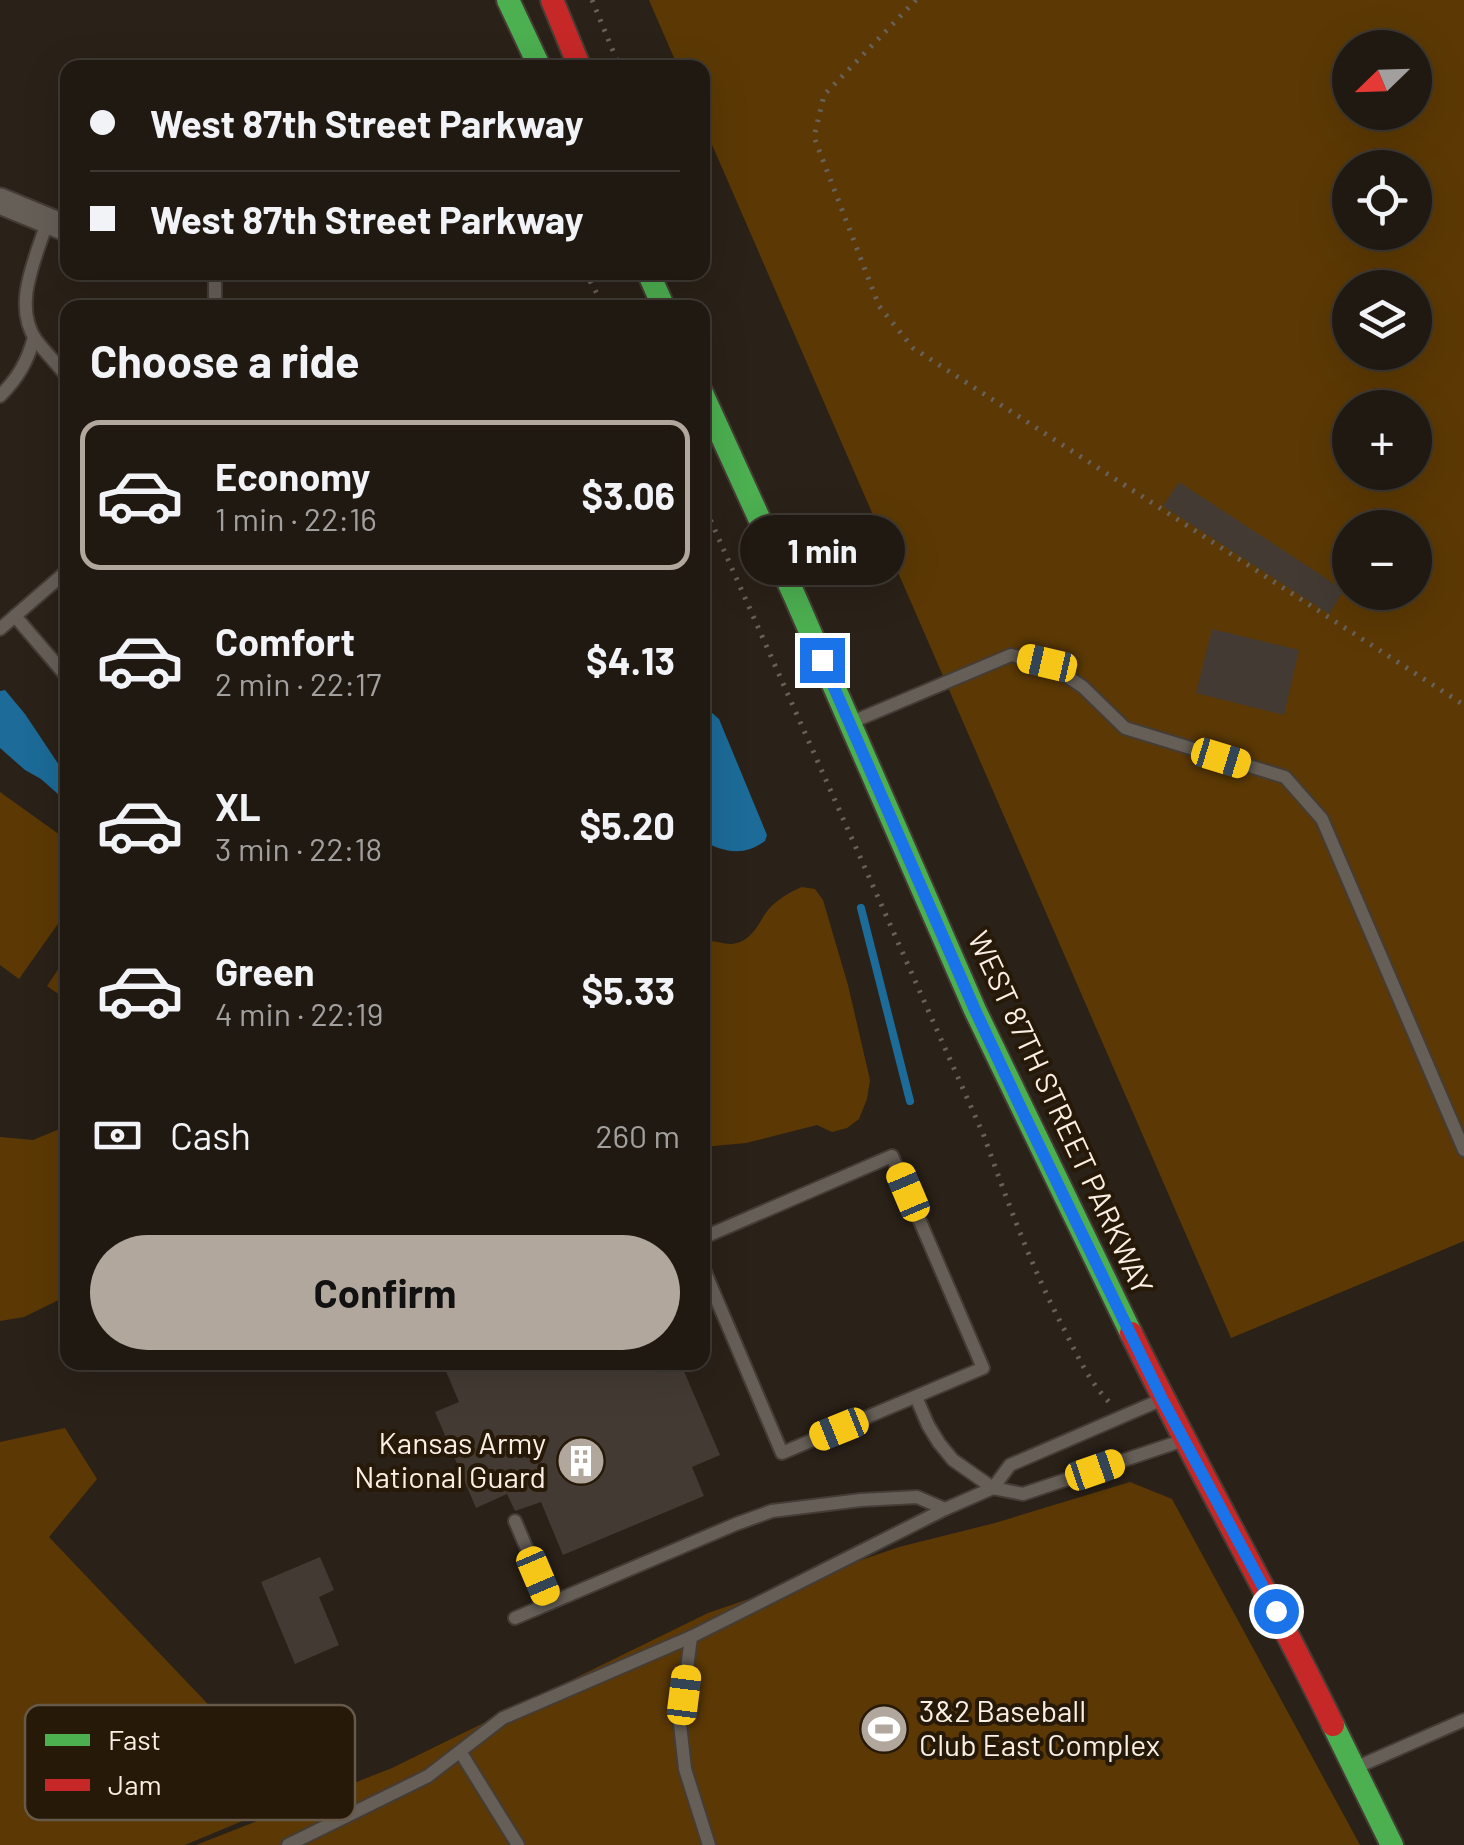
<!DOCTYPE html>
<meta charset="utf-8">
<style>
:root{--surface:#201912;--page:#28221b;--text:#f1f3f6;--muted:#a2a09f;--line:#3d3832;--accent:#b1a79d}
body{margin:0;font-family:Barlow,sans-serif;background:var(--page);color:var(--text);height:100vh;display:flex;flex-direction:column;font-size:38px;white-space:nowrap}
*{box-sizing:border-box;margin:0}
p{font-size:32px;color:var(--muted)}
.icon{flex:none;width:55px;height:55px;fill:none;stroke:currentColor;stroke-width:2;stroke-linecap:round;stroke-linejoin:round}
.map{position:relative;flex:1;overflow:hidden}
.sheet{position:absolute;left:60px;top:300px;width:650px;height:1070px;display:flex;flex-direction:column;background:var(--surface);border-radius:20px;box-shadow:0 10px 40px #0002,0 0 0 2px var(--line)}
.sheet>*{flex:none}
.hud{position:absolute;left:60px;top:60px;width:650px;height:220px;border-radius:20px;box-shadow:0 10px 40px #0002,0 0 0 2px var(--line);display:grid;align-content:center;height:220px;padding:0 30px;background:var(--surface)}
.needle{width:65px;rotate:247deg}
.fabs{position:absolute;left:1332px;top:30px;display:grid;gap:20px}
.fabs a{display:grid;place-items:center;width:100px;height:100px;border-radius:50%;background:var(--surface);box-shadow:0 10px 40px #0002,0 0 0 2px var(--line);font-size:50px}
.end{position:absolute;width:45px;height:45px;margin:-22px;border:12px solid #1a73e8;background:#fff;box-shadow:0 0 0 5px #fff}
.from{border-radius:50%}
.bubble{position:absolute;height:70px;border-radius:35px;background:var(--surface);box-shadow:0 10px 40px #0002,0 0 0 2px var(--line);font-size:32px;font-weight:700;line-height:70px;text-align:center}
.car{position:absolute;width:30px;height:60px;margin:-30px -15px;border-radius:12px;box-shadow:0 0 8px 2px #0007;background:linear-gradient(#f5c518 24%,#345 0 40%,#f5c518 0 76%,#345 0 86%,#f5c518 0)}
.hud b{display:flex;align-items:center;gap:35px;height:95px;font-size:38px}
.hud b+b{border-top:2px solid var(--line)}
.hud i{width:25px;height:25px;background:var(--text)}
ul{padding:0;list-style:none}
li{display:flex;align-items:center;gap:30px;height:150px;margin:0 20px 15px;padding:0 10px;border:5px solid transparent;border-radius:20px}
li div{flex:1}
li b{display:block;font-size:38px}
li em{font-style:normal;font-weight:700}
li.on{border-color:var(--accent)}
li>.icon{width:90px;height:90px;stroke-width:1.5}
h2{padding:0 30px;font-size:45px;line-height:120px}
.pay{display:flex;align-items:center;gap:25px;height:110px;padding:0 30px;font-size:38px}
.pay p{margin-inline-start:auto}
.button{display:flex;gap:20px;margin-top:auto;padding:20px 30px}
.button a{flex:1;height:115px;border-radius:60px;background:var(--accent);color:#111;font-size:40px;font-weight:700;line-height:115px;text-align:center}
.map>svg:first-child{display:block}
</style>
<div class="map">
<svg width="1464" height="1845" viewBox="0 0 1464 1845">
<rect width="100%" height="100%" fill="#2a2118"/>
<!-- green -->
<g fill="#5c3904" fill-rule="evenodd">
<path d="M649,0H1464V1241L1231,1338L703,124L702,68L678,67ZM1350,48H1415V112H1350ZM1350,168H1415V232H1350ZM1350,288H1415V352H1350ZM1350,408H1415V472H1350ZM1350,528H1415V592H1350Z"/>
<path d="M0,792L67,840V911L19,979L0,965Z"/>
<path d="M802,887L815,889L823,900L848,985L870,1080L867,1099L859,1119L847,1128L832,1132L817,1125L746,1143L703,1147V942C717,938 727,949 742,941C755,935 760,920 768,910C778,899 788,893 802,887Z"/>
<path d="M67,956V1000L47,986Z"/>
<path d="M67,1126V1296L24,1317L0,1321V1137L33,1140Z"/>
<path d="M65,1428L97,1479L49,1537L297,1798L185,1845H0V1442Z"/>
<path d="M1130,1482L1172,1499L1360,1845H196L392,1768L708,1613L899,1547L995,1523Z"/>
</g>
<!-- water -->
<g fill="#1c6b98">
<path d="M5,690L25,714L67,777V802L41,779L25,770L0,748V691Z"/>
<path d="M711,712L719,719L767,835L765,841C744,856 725,853 703,841V714Z"/>
</g>
<g fill="none" stroke-linecap="round" stroke-linejoin="round">
<!-- stream -->
<path stroke="#1c6b98" stroke-width="8" d="M861,908L910,1101"/>
</g>
<!-- building -->
<g fill="#433b33">
<path d="M1179,482L1344,590L1329,614L1163,506Z"/>
<path d="M1212,629L1299,650L1284,715L1196,693Z"/>
<path d="M442,1362H680L720,1455L692,1467L704,1496L563,1555L541,1502L515,1511L507,1494L476,1508L435,1412L459,1402Z"/>
<path d="M320,1557L334,1590L319,1597L339,1645L295,1664L261,1582Z"/>
</g>
<g fill="none" stroke-linecap="round" stroke-linejoin="round">
<!-- lane casing -->
<g stroke="#443c35" stroke-width="16">
<g id="lane">
<path d="M47,222C36,258 12,305 36,340C46,353 58,365 68,378"/>
<path d="M215,308V272"/>
<path d="M0,396C18,378 28,361 34,337"/>
<path d="M15,616L68,678"/>
<path d="M0,629L68,570"/>
<path d="M852,722L1011,655L1047,663L1083,687L1125,728L1285,777L1322,819L1464,1150"/>
<path d="M702,1238L892,1156L983,1368L782,1453L702,1265"/>
<path d="M916,1397L928,1425L939,1443L953,1460L993,1488L1023,1494L1184,1440"/>
<path d="M515,1521L550,1603"/>
<path d="M515,1618L736,1524L772,1511L861,1500L917,1497L945,1509"/>
<path d="M691,1637L680,1724L685,1769L709,1845"/>
<path d="M461,1753L518,1845"/>
<path d="M1357,1767L1464,1720"/>
<path d="M288,1845L428,1776L503,1718L691,1637L945,1509L993,1488L1010,1465L1163,1399"/>
</g>
</g>
<!-- street casing -->
<g stroke="#443c35" stroke-width="29">
<path id="street" d="M0,201L68,229"/>
</g>
<!-- fast casing -->
<g stroke="#443c35" stroke-width="26">
<g id="fast">
<path d="M508,0L540,68"/>
<path d="M648,272L664,308"/>
<path d="M702,393L795,597L975,1010L1131,1333"/>
<path d="M1333,1725L1392,1845"/>
</g>
</g>
<!-- jam casing -->
<g stroke="#443c35" stroke-width="26">
<g id="jam">
<path d="M552,0L580,68"/>
<path d="M1131,1333C1195,1465 1269,1593 1333,1725"/>
</g>
</g>
<!-- path -->
<g stroke="#666159" stroke-width="5" stroke-dasharray="2.5 8" stroke-linecap="butt">
<path d="M592,0L620,68"/>
<path d="M916,0L824,95L814,137L879,306L913,348L1464,705"/>
<path d="M585,272L605,308"/>
<path d="M702,501L984,1136C1008,1203 1032,1269 1065,1331C1079,1359 1089,1381 1110,1403"/>
</g>
<!-- lane -->
<use href="#lane" stroke="#665f58" stroke-width="12"/>
<!-- street -->
<use href="#street" stroke="#665f58" stroke-width="25"/>
<!-- fast -->
<use href="#fast" stroke="#4caf50" stroke-width="22"/>
<!-- jam -->
<use href="#jam" stroke="#c62828" stroke-width="22"/>
</g>
<g fill="none" stroke-linecap="round" stroke-linejoin="round">
<!-- route -->
<path stroke="#1a73e8" stroke-width="12" d="M822,660L975,1010L1020,1106L1162,1399L1276,1611"/>
</g>
<!-- icons -->
<defs>
<g id="building-disc" transform="scale(2.5)"><circle r="9.5" fill="#b1a79d" stroke="#271907"/><path d="M-4-6H4V6H1V3H-1V6H-4ZM-2.5-4.3h1.7v1.8h-1.7ZM.8-4.3h1.7v1.8H.8ZM-2.5-1h1.7V.8h-1.7ZM.8-1h1.7V.8H.8Z" fill="#fff"/></g>
<g id="stadium-disc" transform="scale(2.5)"><circle r="9.5" fill="#b1a79d" stroke="#271907"/><path d="M0-5a6.5 5 0 1 0 0 10a6.5 5 0 1 0 0-10ZM-3.5-1.8h7v3.6h-7Z" fill="#fff"/></g>
</defs>
<g fill-rule="evenodd">
<use href="#building-disc" x="581" y="1461"/>
<use href="#stadium-disc" x="884" y="1729"/>
</g>
<g text-anchor="middle" stroke-width="8" stroke-linejoin="round" paint-order="stroke">
<!-- street labels -->
<g font-size="30" fill="#f9efe4" stroke="#271907">
<text transform="translate(1060 1113) rotate(65)" y="10">WEST 87TH STREET PARKWAY</text>
</g>
<!-- poi labels -->
<g font-size="30" fill="#f9efe4" stroke="#271907" text-anchor="end">
<text x="546" y="1454">Kansas Army<tspan x="546" dy="34">National Guard</tspan></text>
<text x="919" y="1722" text-anchor="start">3&amp;2 Baseball<tspan x="919" dy="34">Club East Complex</tspan></text>
</g>
</g>
<!-- legend -->
<rect x="25" y="1705" width="330" height="115" rx="15" fill="#271907" stroke="#665949" stroke-width="2.5"/>
<rect x="45" y="1734" width="45" height="12" fill="#4caf50"/>
<rect x="45" y="1779" width="45" height="12" fill="#c62828"/>
<g font-size="28" fill="#f9efe4">
<text x="108" y="1750">Fast</text>
<text x="108" y="1795">Jam</text>
</g>
</svg>
<div class="fabs">
<a><svg class="needle" viewBox="-14 -14 28 28"><path d="M0-13l5 13h-10z" fill="#e53935"/><path d="M0 13l5-13h-10z" fill="#a2a09f"/></svg></a>
<a><svg class="icon" aria-label="locate" viewBox="0 0 24 24"><circle cx="12" cy="12" r="6"/><path d="M12 2v4M12 18v4M2 12h4M18 12h4"/></svg></a>
<a><svg class="icon" aria-label="layers" viewBox="0 0 24 24"><path d="M12 4l9 5-9 5-9-5zM3 14l9 5 9-5"/></svg></a>
<a>+</a>
<a>−</a>
</div>
<i class="end from" style="left:1276px;top:1611px"></i>
<i class="end" style="left:822px;top:660px"></i>
<div class="bubble" style="left:740px;top:515px;width:165px">1 min</div>
<i class="car" style="left:1047px;top:663px;rotate:283deg"></i>
<i class="car" style="left:1221px;top:758px;rotate:107deg"></i>
<i class="car" style="left:908px;top:1192px;rotate:337deg"></i>
<i class="car" style="left:839px;top:1429px;rotate:248deg"></i>
<i class="car" style="left:1095px;top:1470px;rotate:71deg"></i>
<i class="car" style="left:538px;top:1576px;rotate:157deg"></i>
<i class="car" style="left:684px;top:1695px;rotate:7deg"></i>
<div class="hud">
<b><i class="from"></i>West 87th Street Parkway</b>
<b><i></i>West 87th Street Parkway</b>
</div>
<section class="sheet">
<h2>Choose a ride</h2>
<ul>
<li class="on"><svg class="icon" aria-label="car" viewBox="0 0 24 24"><path d="M5 17H2v-5l4-1 3-4h7l3 4 3 1v5h-3M9 17h6M6 11h13"/><circle cx="7" cy="17" r="2"/><circle cx="17" cy="17" r="2"/></svg><div><b>Economy</b><p>1 min · 22:16</p></div><em>$3.06</em></li>
<li><svg class="icon" aria-label="car" viewBox="0 0 24 24"><path d="M5 17H2v-5l4-1 3-4h7l3 4 3 1v5h-3M9 17h6M6 11h13"/><circle cx="7" cy="17" r="2"/><circle cx="17" cy="17" r="2"/></svg><div><b>Comfort</b><p>2 min · 22:17</p></div><em>$4.13</em></li>
<li><svg class="icon" aria-label="car" viewBox="0 0 24 24"><path d="M5 17H2v-5l4-1 3-4h7l3 4 3 1v5h-3M9 17h6M6 11h13"/><circle cx="7" cy="17" r="2"/><circle cx="17" cy="17" r="2"/></svg><div><b>XL</b><p>3 min · 22:18</p></div><em>$5.20</em></li>
<li><svg class="icon" aria-label="car" viewBox="0 0 24 24"><path d="M5 17H2v-5l4-1 3-4h7l3 4 3 1v5h-3M9 17h6M6 11h13"/><circle cx="7" cy="17" r="2"/><circle cx="17" cy="17" r="2"/></svg><div><b>Green</b><p>4 min · 22:19</p></div><em>$5.33</em></li>
</ul>
<div class="pay"><svg class="icon" aria-label="cash" viewBox="0 0 24 24"><path d="M3 7h18v10H3z"/><circle cx="12" cy="12" r="2"/></svg>Cash<p>260 m</p></div>
<div class="button"><a>Confirm</a></div>
</section>
</div>
